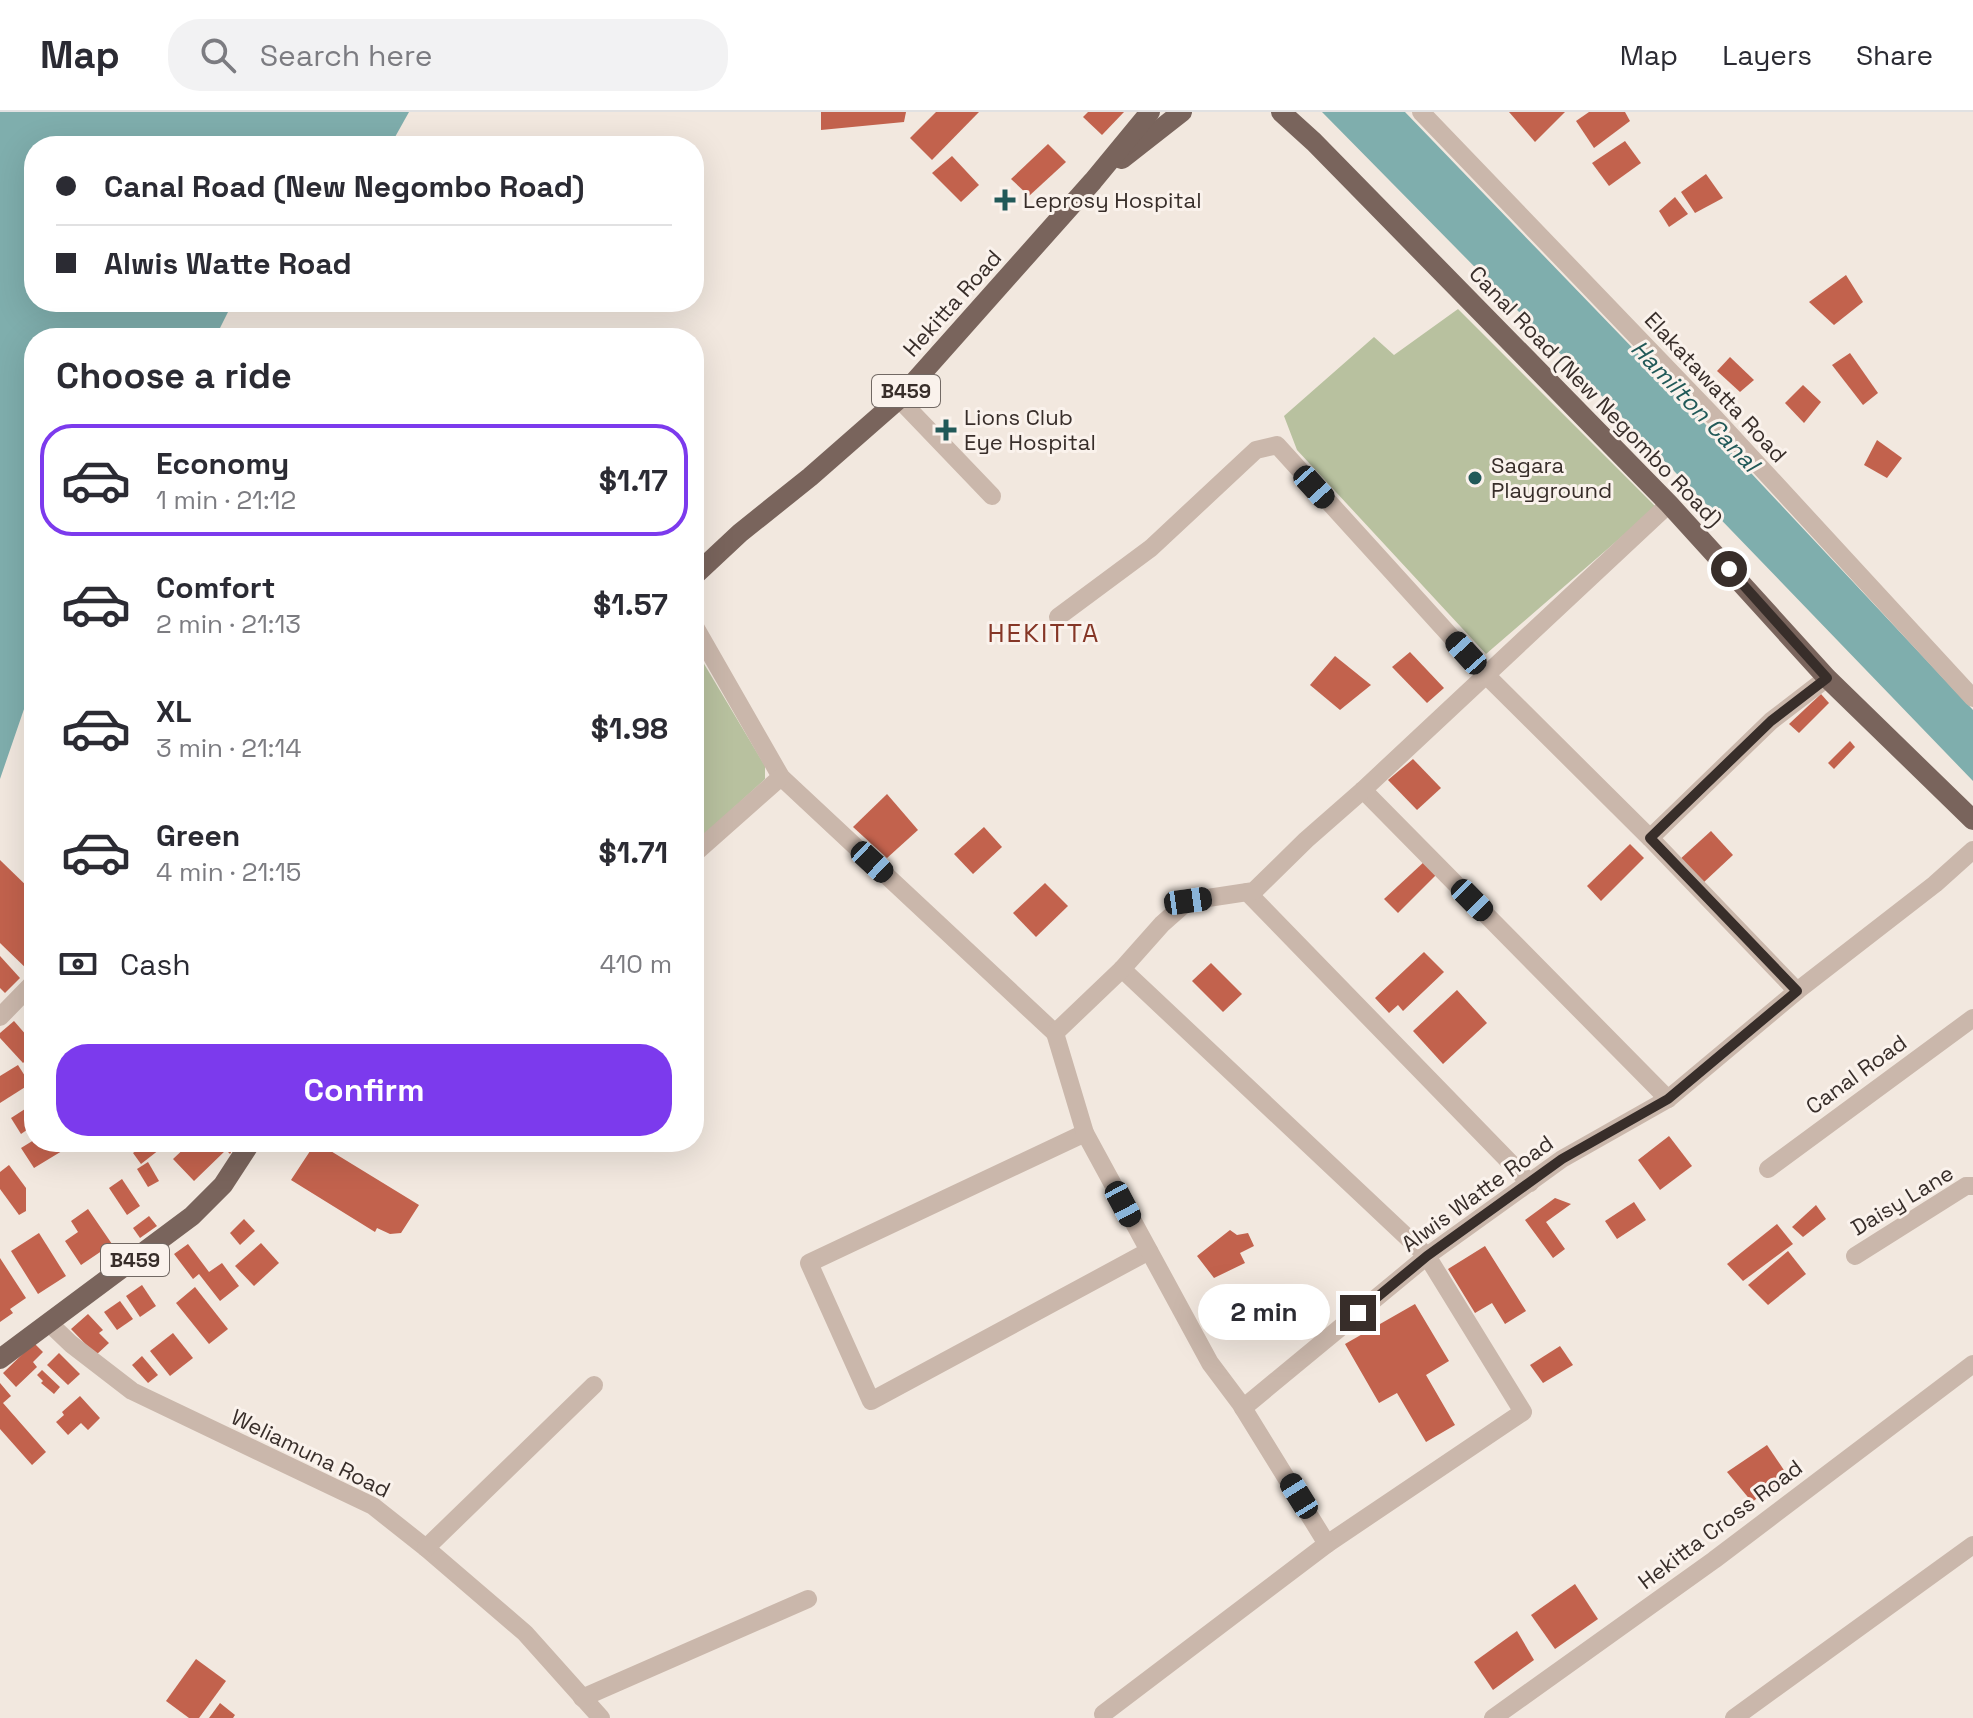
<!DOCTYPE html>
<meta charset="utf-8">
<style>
:root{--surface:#fff;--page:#f2f2f3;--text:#2b2b33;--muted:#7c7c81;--line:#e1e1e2;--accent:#7c3aed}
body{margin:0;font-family:"Space Grotesk",sans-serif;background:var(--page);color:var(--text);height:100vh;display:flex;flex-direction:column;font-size:30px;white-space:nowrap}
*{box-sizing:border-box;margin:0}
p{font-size:26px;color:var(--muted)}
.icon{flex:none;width:44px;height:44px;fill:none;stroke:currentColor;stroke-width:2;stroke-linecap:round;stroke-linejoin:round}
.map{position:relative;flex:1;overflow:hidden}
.drawer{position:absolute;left:24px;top:216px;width:680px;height:824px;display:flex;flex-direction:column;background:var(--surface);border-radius:32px;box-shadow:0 8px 32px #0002}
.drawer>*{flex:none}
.hud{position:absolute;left:24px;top:24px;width:680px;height:176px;border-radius:32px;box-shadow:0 8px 32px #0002;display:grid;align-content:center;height:176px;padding:0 32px;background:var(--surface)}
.end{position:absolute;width:36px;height:36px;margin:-18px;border:10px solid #382e2a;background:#fff;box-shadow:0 0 0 4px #fff}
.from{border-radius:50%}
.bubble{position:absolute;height:56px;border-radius:28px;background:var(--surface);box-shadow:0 8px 32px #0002;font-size:26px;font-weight:700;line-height:56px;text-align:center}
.car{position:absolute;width:24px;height:48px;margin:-24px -12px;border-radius:10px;box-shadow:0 0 6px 2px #0007;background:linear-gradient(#222 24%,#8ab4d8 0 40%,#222 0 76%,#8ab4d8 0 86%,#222 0)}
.hud b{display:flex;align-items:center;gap:28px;height:76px;font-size:30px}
.hud b+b{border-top:2px solid var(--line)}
.hud i{width:20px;height:20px;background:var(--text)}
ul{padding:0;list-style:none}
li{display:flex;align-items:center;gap:24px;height:112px;margin:0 16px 12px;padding:0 16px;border:4px solid transparent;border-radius:32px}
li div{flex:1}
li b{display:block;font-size:30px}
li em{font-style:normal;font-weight:700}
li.on{border-color:var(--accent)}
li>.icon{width:72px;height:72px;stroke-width:1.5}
h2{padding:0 32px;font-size:36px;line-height:96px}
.pay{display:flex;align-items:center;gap:20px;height:88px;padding:0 32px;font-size:30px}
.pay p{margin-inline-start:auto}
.cta{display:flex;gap:16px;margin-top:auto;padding:16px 32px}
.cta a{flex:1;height:92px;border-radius:32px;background:var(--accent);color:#fff;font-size:32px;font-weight:700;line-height:92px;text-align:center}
header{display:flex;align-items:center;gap:48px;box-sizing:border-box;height:112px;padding:0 40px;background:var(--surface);border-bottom:2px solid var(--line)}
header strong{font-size:38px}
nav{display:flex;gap:44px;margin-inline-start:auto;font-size:28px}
.search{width:560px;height:72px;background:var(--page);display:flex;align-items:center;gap:20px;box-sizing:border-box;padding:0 28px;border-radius:32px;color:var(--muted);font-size:30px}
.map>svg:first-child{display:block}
</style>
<header>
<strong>Map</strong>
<div class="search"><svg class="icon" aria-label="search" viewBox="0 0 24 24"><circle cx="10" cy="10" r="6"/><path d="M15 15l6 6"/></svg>Search here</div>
<nav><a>Map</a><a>Layers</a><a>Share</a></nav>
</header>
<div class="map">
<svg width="1973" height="1606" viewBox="0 0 1973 1606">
<rect width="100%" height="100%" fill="#f2e8df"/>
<!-- green -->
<g fill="#b8c19f">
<path d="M1458,197L1656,395L1486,542L1297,338L1284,304L1374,225L1394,243Z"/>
<path d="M694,535L765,654V667L694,732Z"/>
</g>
<!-- water -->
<g fill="#7faead">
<path d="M0,0H409L390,34H34V190H233L215,226H34V568L0,667Z"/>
<path d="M1322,0H1405L1677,282L1973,598V669L1595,277Z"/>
</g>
<!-- building -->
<g fill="#c2624d">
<path d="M821,0H906L904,10L821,18Z"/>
<path d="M936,0H979L932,48L910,26Z"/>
<path d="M1088,0H1124L1102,23L1083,5Z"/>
<path d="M1509,0H1565L1535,30Z"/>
<path d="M1589,0H1625L1630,9L1594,36L1576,9Z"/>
<path d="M1625,29L1641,51L1609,74L1592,51Z"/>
<path d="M1048,32L1066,50L1029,84L1011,67Z"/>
<path d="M952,44L979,73L961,90L932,61Z"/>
<path d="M1706,62L1723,86L1695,101L1681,80Z"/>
<path d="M1675,85L1688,102L1669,115L1659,99Z"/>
<path d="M1846,163L1863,190L1834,213L1809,190Z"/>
<path d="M1850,241L1878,281L1863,293L1832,253Z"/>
<path d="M1730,245L1754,268L1740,280L1717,259Z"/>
<path d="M1803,273L1821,290L1804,311L1785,291Z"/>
<path d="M1877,328L1902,346L1887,366L1864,353Z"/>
<path d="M1410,540L1444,576L1427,591L1392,555Z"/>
<path d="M1335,544L1371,573L1340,598L1310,573Z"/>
<path d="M1821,582L1829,591L1799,621L1789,612Z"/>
<path d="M1850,629L1855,635L1834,657L1828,651Z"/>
<path d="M1413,647L1441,676L1417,698L1388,668Z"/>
<path d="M887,682L918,718L887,746L853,715Z"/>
<path d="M984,715L1002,735L973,762L954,742Z"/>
<path d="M1711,719L1733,743L1703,771L1678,749Z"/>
<path d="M1630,732L1644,746L1601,789L1587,774Z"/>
<path d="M0,748L34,781V860L32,862L0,831Z"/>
<path d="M1425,749L1436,763L1398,801L1384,787Z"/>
<path d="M1045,771L1068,794L1036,825L1013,801Z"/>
<path d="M1424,840L1444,860L1403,899L1398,893L1389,901L1375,886Z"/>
<path d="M0,844L20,866L5,881L0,876Z"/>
<path d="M1211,851L1242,882L1223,900L1192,869Z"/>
<path d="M1457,878L1487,911L1443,952L1413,919Z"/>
<path d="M14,909L34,932V941L23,951L0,926V921Z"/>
<path d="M18,953L30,972L0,991V964Z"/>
<path d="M25,997L34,1013L21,1022L11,1006Z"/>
<path d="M1669,1024L1692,1054L1660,1078L1638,1048Z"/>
<path d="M34,1028V1030H56L62,1039L34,1056L21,1036Z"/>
<path d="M148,1030H161L164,1034L141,1052L133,1041Z"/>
<path d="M191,1030H238L230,1042L226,1038L194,1069L173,1047Z"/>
<path d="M316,1030L419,1093L401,1121L390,1122L377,1116L375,1120L291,1068Z"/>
<path d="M148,1050L159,1069L148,1075L137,1057Z"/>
<path d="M9,1053L26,1076V1099L19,1103L0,1077V1060Z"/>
<path d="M122,1067L140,1094L127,1103L109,1076Z"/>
<path d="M1555,1086L1571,1092L1546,1110L1565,1137L1553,1146L1525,1108Z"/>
<path d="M1634,1090L1646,1108L1617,1127L1605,1109Z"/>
<path d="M1816,1093L1826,1107L1803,1125L1792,1115Z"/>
<path d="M88,1097L112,1132L81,1153L65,1129L78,1120L71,1109Z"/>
<path d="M149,1104L157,1114L140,1126L133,1116Z"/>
<path d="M244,1107L255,1119L240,1133L230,1121Z"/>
<path d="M1777,1112L1793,1132L1743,1169L1727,1152Z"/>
<path d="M1230,1118L1237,1123L1248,1121L1254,1134L1240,1141L1245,1151L1214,1166L1197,1144Z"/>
<path d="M39,1121L66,1164L38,1182L11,1139Z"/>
<path d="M261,1131L279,1151L254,1174L235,1154Z"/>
<path d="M188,1132L209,1160L222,1151L239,1174L220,1189L199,1162L193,1167L174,1142Z"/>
<path d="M1485,1134L1526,1199L1505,1212L1492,1191L1475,1201L1448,1157Z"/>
<path d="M1788,1139L1806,1162L1768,1193L1748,1173Z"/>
<path d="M0,1146L26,1186L10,1197L13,1201L0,1210Z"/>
<path d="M142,1173L156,1194L140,1205L126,1184Z"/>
<path d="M195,1175L228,1217L209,1232L176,1191Z"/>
<path d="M120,1189L133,1207L117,1218L104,1200Z"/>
<path d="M1415,1192L1449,1249L1426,1263L1455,1313L1426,1330L1397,1281L1379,1291L1345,1232Z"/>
<path d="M88,1202L103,1218L99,1221L109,1231L96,1243L71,1217Z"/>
<path d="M173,1221L193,1246L170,1264L150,1239Z"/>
<path d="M34,1231L43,1240L33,1250L37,1255L16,1275L3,1261Z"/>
<path d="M1560,1234L1573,1253L1543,1271L1530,1253Z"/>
<path d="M59,1241L80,1262L68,1273L47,1253Z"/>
<path d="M142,1244L158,1263L148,1271L132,1253Z"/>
<path d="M42,1258L60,1275L54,1282L41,1271L43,1269L37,1263Z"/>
<path d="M0,1271L11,1284L3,1291L46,1340L32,1353L0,1317Z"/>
<path d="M80,1284L100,1306L88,1318L81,1311L68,1323L56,1310L64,1303L62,1300Z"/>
<path d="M1767,1333L1788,1364L1752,1390L1727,1360Z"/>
<path d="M1575,1472L1598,1507L1555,1537L1531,1503Z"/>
<path d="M1517,1519L1534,1548L1493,1578L1474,1550Z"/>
<path d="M196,1547L226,1569L199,1606H189L166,1589Z"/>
<path d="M220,1591L235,1603L233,1606H209Z"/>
</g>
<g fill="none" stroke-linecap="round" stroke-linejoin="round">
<!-- street -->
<g stroke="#cab7ab" stroke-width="18">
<path d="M1421,0L1715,306L1973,586"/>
<path d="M899,287L992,384"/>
<path d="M1058,505L1151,436L1256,338L1277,333L1485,562L1650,726L1797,879"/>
<path d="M694,513L781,665L1055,921"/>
<path d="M1363,678L1668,987"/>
<path d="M1650,726L1771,609L1827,566"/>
<path d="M694,742L781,665"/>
<path d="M1247,780L1530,1071"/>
<path d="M1122,857L1427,1144L1523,1300L1327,1432"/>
<path d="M0,905L34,870"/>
<path d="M1085,1021L809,1151L871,1289L1149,1139"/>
<path d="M1768,1057L1973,906"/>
<path d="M1855,1144L1966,1074H1973"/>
<path d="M49,1211L71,1232L132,1279L373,1394L426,1436L525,1521L601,1606"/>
<path d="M1243,1296L1427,1144L1562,1047L1668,987L1797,879L1935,772L1973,738"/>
<path d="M426,1436L594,1273"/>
<path d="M582,1586L808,1487"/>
<path d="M1103,1602L1327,1432L1240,1291L1210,1251L1085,1021L1055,921L1122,857L1162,812L1188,789L1254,779L1306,728L1363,678L1669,392"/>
<path d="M1493,1606L1714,1448L1973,1252"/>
<path d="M1734,1606L1973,1433"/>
</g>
<!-- primary -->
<g stroke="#79645c" stroke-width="20">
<path d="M1281,0L1314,30L1669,392L1827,566L1973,708"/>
<path d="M1122,47L1182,0"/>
<path d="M694,464L740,421L810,365L899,287L1093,69L1150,0"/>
<path d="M0,1247L192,1104L223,1073L251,1030"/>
</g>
</g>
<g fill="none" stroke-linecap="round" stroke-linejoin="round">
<!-- route -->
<path stroke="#382e2a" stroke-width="10" d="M1358,1201L1427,1144L1562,1047L1668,987L1797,879L1650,726L1771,609L1827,566L1729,457"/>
</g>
<!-- markers -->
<g fill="#215958" stroke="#faf2ec" stroke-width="3">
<path d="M1001 76h8v8h8v8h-8v8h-8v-8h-8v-8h8z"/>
<path d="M942 306h8v8h8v8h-8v8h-8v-8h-8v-8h8z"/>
<circle cx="1475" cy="366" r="8"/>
</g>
<g text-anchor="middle" stroke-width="6" stroke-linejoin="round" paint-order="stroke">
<!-- shield labels -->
<g fill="#faf2ec" stroke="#726964" stroke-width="2">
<rect x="872" y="263" width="68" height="32" rx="6"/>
<rect x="101" y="1132" width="68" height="32" rx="6"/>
</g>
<g font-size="20" font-weight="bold" fill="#382e2a">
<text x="906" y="286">B459</text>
<text x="135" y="1155">B459</text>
</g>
<!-- poi labels -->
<g font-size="22" fill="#382e2a" stroke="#faf2ec" text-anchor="start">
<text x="1023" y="96">Leprosy Hospital</text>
<text x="964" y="313">Lions Club<tspan x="964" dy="25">Eye Hospital</tspan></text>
<text x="1491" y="361">Sagara<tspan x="1491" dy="25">Playground</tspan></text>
</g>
<!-- street labels -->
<g font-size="22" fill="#382e2a" stroke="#faf2ec">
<text transform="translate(952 191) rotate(-48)" y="8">Hekitta Road</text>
<text transform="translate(1716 275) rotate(47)" y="8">Elakatawatta Road</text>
<text transform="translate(1596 284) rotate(46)" y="8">Canal Road (New Negombo Road)</text>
<text transform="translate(1856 962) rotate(-36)" y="8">Canal Road</text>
<text transform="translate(1477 1081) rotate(-36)" y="8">Alwis Watte Road</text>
<text transform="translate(1902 1088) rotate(-31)" y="8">Daisy Lane</text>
<text transform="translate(311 1341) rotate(26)" y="8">Weliamuna Road</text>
<text transform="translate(1720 1412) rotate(-37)" y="8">Hekitta Cross Road</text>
</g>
<!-- water labels -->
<g font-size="24" font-style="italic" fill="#215958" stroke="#faf2ec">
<text transform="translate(1695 294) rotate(46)" y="8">Hamilton Canal</text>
</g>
<!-- quarter labels -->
<g font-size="26" letter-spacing="2" fill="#853626" stroke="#faf2ec">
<text x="1044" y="530">HEKITTA</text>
</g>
</g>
</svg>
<i class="end from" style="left:1729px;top:457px"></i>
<i class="end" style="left:1358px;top:1201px"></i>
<div class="bubble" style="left:1198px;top:1172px;width:132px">2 min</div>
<i class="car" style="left:1314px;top:375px;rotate:138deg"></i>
<i class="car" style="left:1466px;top:541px;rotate:318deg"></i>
<i class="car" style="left:872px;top:750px;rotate:133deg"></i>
<i class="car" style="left:1472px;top:788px;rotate:135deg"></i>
<i class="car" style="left:1188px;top:789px;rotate:82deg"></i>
<i class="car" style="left:1123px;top:1092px;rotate:152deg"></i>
<i class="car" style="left:1299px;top:1384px;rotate:328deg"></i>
<div class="hud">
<b><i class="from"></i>Canal Road (New Negombo Road)</b>
<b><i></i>Alwis Watte Road</b>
</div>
<section class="drawer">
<h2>Choose a ride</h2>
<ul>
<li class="on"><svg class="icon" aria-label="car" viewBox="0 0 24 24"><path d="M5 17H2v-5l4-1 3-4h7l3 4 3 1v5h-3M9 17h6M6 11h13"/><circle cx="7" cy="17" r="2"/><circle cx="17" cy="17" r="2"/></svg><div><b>Economy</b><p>1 min · 21:12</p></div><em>$1.17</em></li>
<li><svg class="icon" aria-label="car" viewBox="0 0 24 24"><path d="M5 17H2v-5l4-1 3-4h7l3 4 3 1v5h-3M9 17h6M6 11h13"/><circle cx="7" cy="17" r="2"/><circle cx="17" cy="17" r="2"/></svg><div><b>Comfort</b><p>2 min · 21:13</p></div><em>$1.57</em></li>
<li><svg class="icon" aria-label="car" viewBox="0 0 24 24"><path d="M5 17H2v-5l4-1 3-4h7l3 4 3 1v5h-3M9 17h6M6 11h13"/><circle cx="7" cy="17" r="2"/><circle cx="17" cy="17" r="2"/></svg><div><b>XL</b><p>3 min · 21:14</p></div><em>$1.98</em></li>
<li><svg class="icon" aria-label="car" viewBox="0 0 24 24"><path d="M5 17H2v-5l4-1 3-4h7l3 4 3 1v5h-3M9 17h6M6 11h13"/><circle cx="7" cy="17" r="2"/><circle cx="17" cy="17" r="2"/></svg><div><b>Green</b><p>4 min · 21:15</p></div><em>$1.71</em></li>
</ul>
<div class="pay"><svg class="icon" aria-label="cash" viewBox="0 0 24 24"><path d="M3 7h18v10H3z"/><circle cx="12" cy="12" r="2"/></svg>Cash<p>410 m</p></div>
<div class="cta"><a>Confirm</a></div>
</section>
</div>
